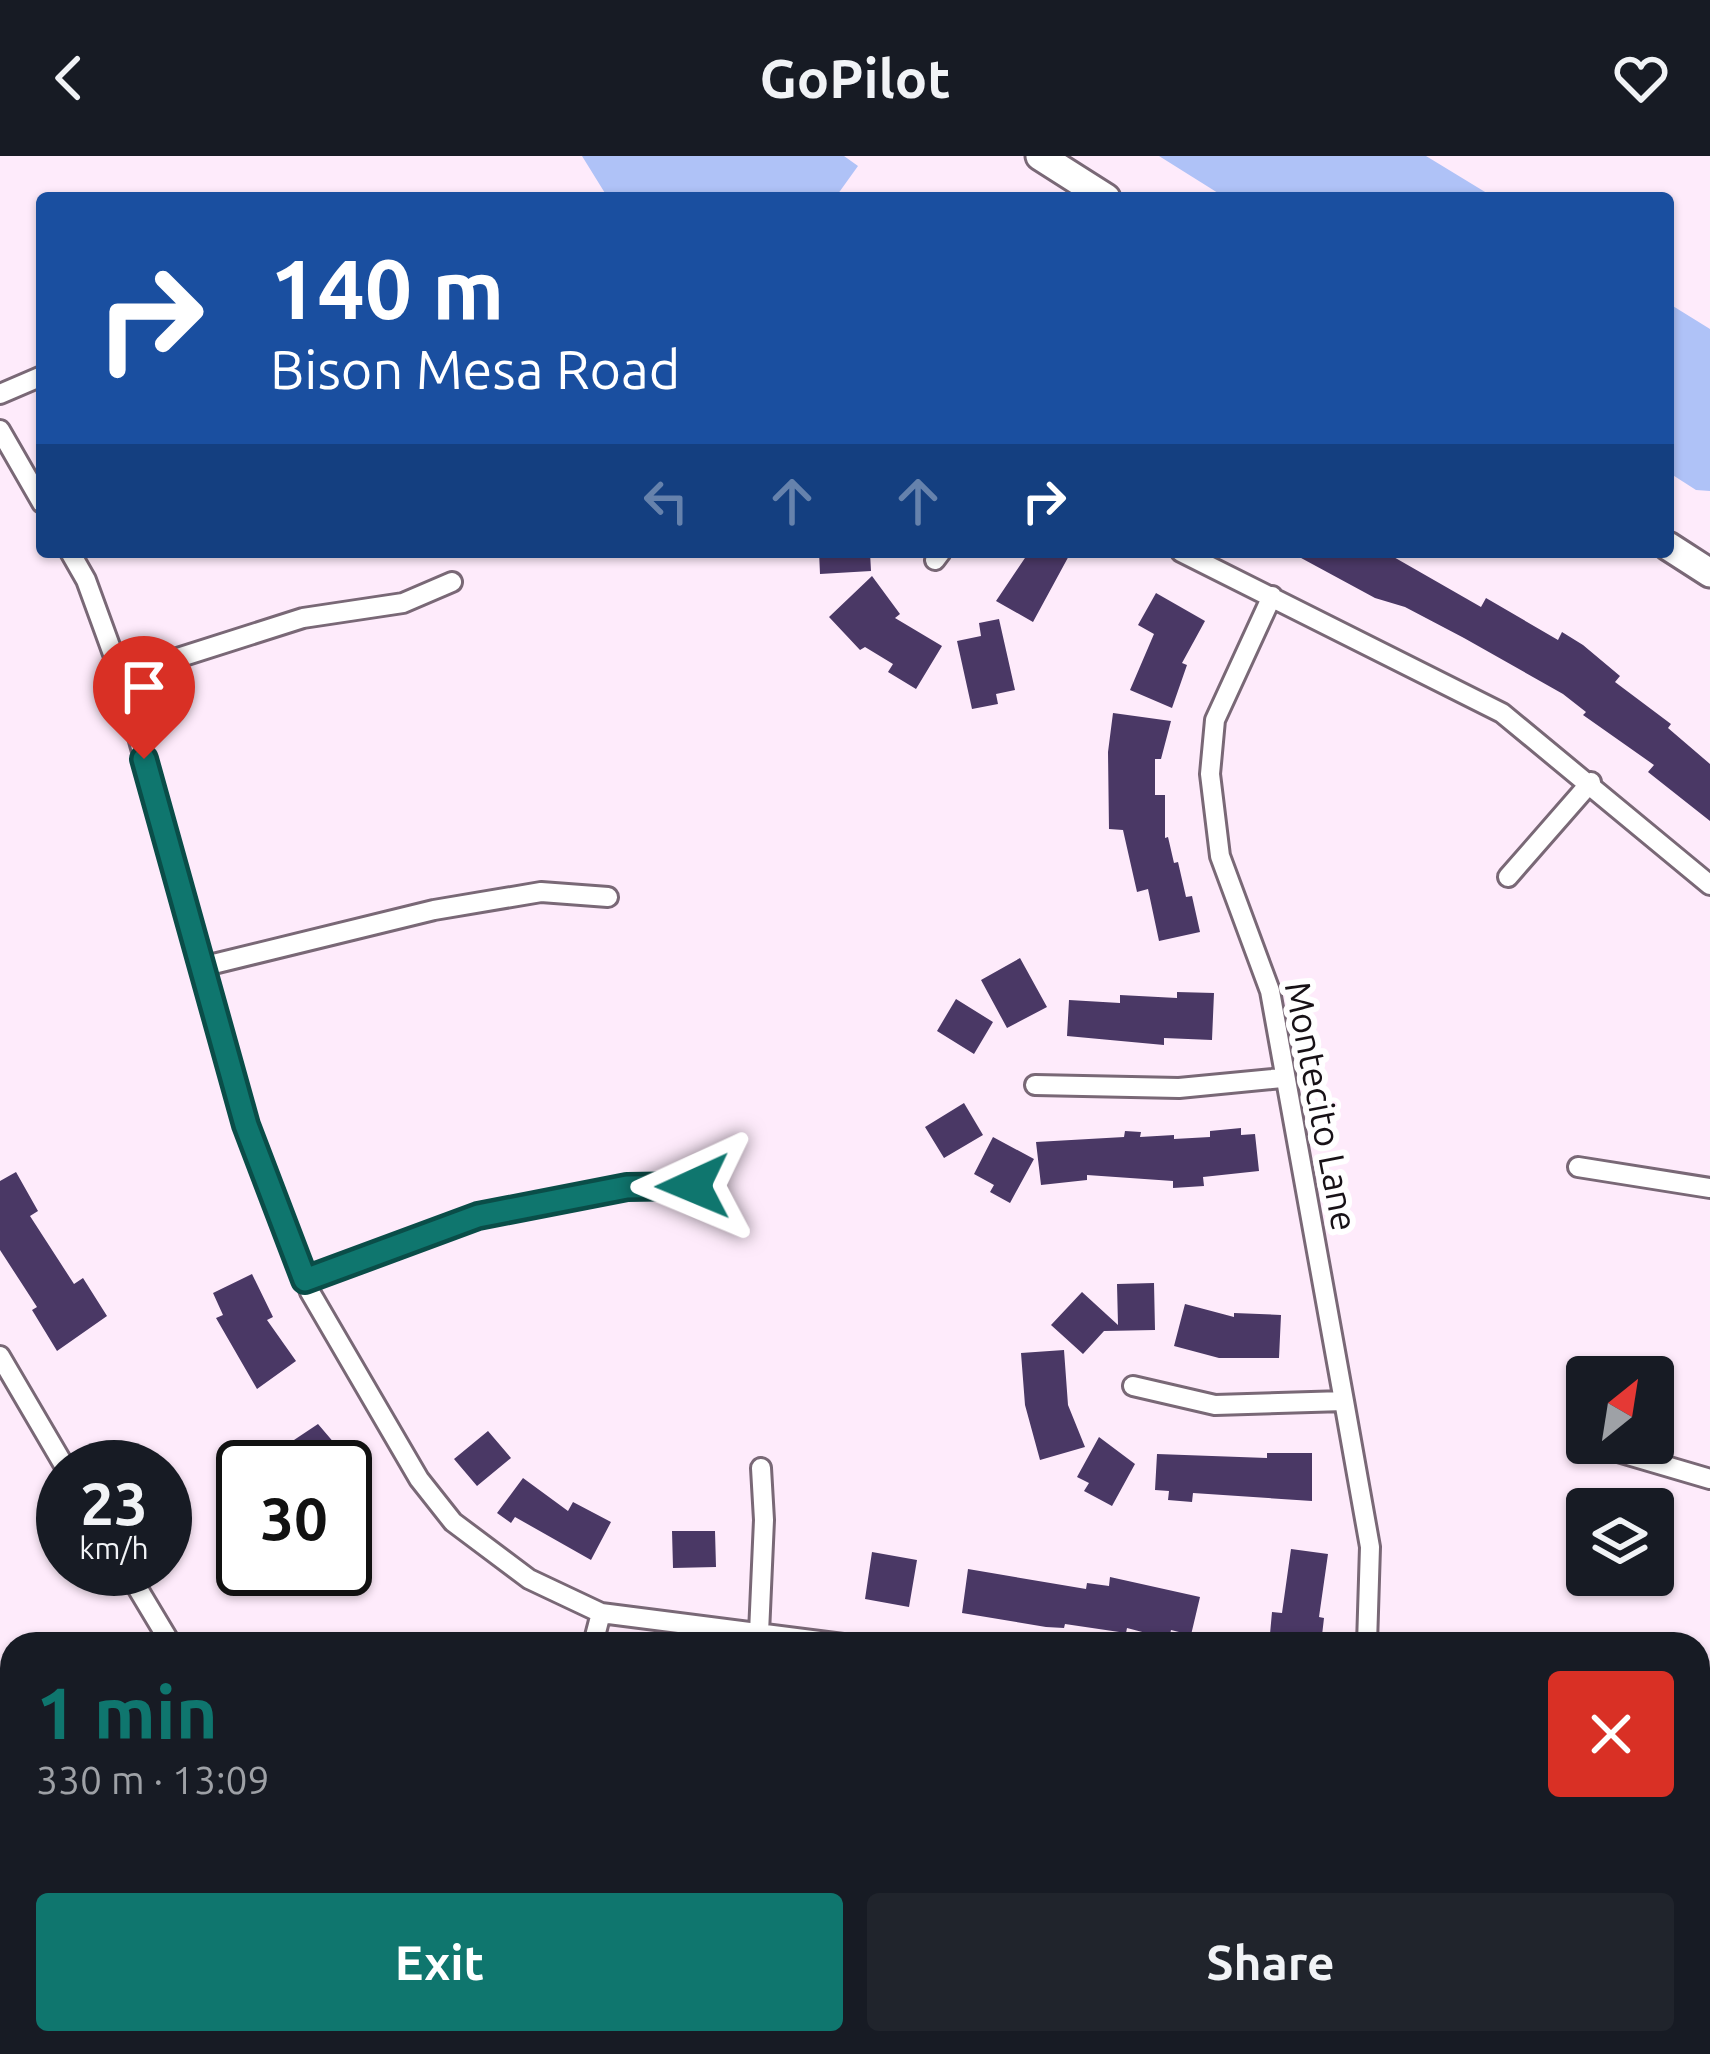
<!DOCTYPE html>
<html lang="en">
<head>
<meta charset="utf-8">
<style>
  :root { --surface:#171b24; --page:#20242c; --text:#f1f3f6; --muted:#9ea1a6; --accent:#0f766e }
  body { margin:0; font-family:Ubuntu,sans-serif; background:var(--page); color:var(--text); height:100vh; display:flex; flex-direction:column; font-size:45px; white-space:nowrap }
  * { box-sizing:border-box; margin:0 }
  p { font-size:39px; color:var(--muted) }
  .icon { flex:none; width:66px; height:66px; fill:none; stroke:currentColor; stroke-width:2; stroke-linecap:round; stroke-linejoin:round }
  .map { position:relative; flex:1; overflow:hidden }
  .sheet { position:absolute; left:0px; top:1476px; width:1710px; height:423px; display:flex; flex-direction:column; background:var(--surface); border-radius:36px 36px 0 0; box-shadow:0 3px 9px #0004 }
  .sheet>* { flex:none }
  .hud { position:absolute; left:36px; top:36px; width:1638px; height:366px; border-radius:12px; box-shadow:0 3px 9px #0004; background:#1a4fa0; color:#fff; overflow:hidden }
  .needle { width:78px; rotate:30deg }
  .tools { position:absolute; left:1566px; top:1200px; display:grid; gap:24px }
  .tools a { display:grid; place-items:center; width:108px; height:108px; border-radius:12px; background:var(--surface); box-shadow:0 3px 9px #0004; font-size:60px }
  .speed { position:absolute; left:36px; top:1284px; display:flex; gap:24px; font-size:60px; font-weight:700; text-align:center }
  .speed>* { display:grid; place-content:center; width:156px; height:156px; border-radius:50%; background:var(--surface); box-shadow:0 3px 9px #0004; line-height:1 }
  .speed small { font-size:30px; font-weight:400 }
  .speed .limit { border:6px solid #111; border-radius:18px; background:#fff; color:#111 }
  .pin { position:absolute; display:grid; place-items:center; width:102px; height:102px; color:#fff; margin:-123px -51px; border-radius:50% 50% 50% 0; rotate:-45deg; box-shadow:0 0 12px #0007 }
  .pin .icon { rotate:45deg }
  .me { position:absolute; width:132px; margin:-66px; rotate:269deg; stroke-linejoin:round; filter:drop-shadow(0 0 9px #0008) }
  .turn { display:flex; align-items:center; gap:42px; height:252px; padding:0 36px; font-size:54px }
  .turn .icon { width:156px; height:156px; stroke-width:2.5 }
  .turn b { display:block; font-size:84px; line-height:102px }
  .lanes { display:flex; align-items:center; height:114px; padding:0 36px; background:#0003; justify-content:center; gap:60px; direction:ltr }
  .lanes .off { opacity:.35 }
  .round { display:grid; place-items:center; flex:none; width:126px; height:126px; border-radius:12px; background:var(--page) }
  .headline { display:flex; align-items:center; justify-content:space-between; height:204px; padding:0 36px }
  h1 { font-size:72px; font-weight:700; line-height:90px; color:var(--accent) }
  .button { display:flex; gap:24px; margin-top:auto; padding:24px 36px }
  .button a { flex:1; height:138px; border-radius:12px; background:var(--accent); color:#fff; font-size:48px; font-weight:700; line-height:138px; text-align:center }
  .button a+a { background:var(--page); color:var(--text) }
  header { display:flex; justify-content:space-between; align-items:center; height:156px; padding:0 36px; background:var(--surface); font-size:54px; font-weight:700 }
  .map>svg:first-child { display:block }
</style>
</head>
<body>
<header><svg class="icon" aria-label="back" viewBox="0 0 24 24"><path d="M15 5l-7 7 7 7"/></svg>GoPilot<svg class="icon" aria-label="heart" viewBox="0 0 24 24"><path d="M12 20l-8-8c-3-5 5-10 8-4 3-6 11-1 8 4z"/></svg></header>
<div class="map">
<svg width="1710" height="1898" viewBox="0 0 1710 1898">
  <rect width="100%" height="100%" fill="#feebfb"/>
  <!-- water -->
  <path fill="#afc2f7" d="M582,0H844L858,10L835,42H608Z
    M1159,0H1426L1495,42H1226Z
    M1668,147L1710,173V335L1696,334L1668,316Z"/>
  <!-- building -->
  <path fill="#4a3865" d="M819,396H870L871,415L820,418Z
    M1029,396H1071L1033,466L996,445Z
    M1290,396H1385L1481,451L1486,442L1558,484L1562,476L1583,489L1620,520L1615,526L1671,568L1668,572L1710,608V665L1648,616L1654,609L1583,559L1586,556L1563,538L1464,482L1405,451L1375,442Z
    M872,420L900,458L895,462L942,490L916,533L888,516L893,508L865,491L860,494L829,461Z
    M1156,437L1205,465L1182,507L1187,509L1172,552L1130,534L1154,478L1138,469Z
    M999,463L1015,534L996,538L998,548L972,553L957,485L981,480L979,467Z
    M1113,557L1171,565L1161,603H1155V639H1165V682L1168,681L1174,707L1178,706L1186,741L1192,740L1200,776L1159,785L1148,733L1137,736L1123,674L1109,673L1108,596Z
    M1020,802L1047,851L1007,872L981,824Z
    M1177,836L1214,837L1212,884L1164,882V889L1067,880L1069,844L1120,847V839L1177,842Z
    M956,843L993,866L974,898L937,875Z
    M964,947L983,979L944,1002L925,971Z
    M1241,972V979L1255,978L1259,1015L1203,1021L1204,1030L1173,1032V1025L1087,1019V1024L1041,1029L1036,986L1124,981L1125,975L1141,976L1140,981L1174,979V983L1210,981V975Z
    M993,981L1034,1003L1010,1047L990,1036L994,1029L974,1018Z
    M16,1016L38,1055L30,1060L74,1128L83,1122L107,1160L57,1195L32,1154L37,1151L0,1094V1025Z
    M252,1118L273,1161L267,1164L296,1205L257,1233L216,1162L223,1159L213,1137Z
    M1154,1127L1155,1174L1104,1175L1083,1198L1051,1169L1082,1136L1118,1169L1117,1128Z
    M1185,1148L1234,1161V1157L1281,1159L1279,1202H1219L1174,1190Z
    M1064,1194L1068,1249L1085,1291L1040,1304L1025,1249L1021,1197Z
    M318,1268L347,1302L335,1311H304L288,1288Z
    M488,1275L511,1302L477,1330L454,1303Z
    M1099,1281L1135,1308L1112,1350L1084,1335L1089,1327L1077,1321Z
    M1267,1297H1312V1345L1193,1337L1192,1346L1168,1344L1169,1335L1155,1334L1157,1298L1267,1302Z
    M523,1322L568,1355L573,1346L611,1366L591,1404L515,1361L511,1367L497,1357Z
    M672,1375H715L716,1411L673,1412Z
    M1291,1393L1328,1398L1319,1461L1324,1462L1321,1488H1277L1278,1479L1270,1478L1272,1456L1282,1457Z
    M872,1396L917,1404L909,1451L865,1443Z
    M968,1413L1086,1433L1087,1427L1109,1430L1110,1421L1200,1441L1191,1479L1171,1474L1169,1483L1127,1472L1126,1477L1065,1468L1064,1472L1046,1471L962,1457Z"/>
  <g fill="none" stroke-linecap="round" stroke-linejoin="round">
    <!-- street casing -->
    <g stroke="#796876" stroke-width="24">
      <path id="street" d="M0,238L42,220
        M0,274L42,347
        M70,396L86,424L121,520L246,969L310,1136L419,1323L453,1366L529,1423L601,1457L843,1488
        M1181,396L1502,557L1710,729
        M935,404L941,396
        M1272,440L1215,564L1210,618L1220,700L1270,835L1344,1245L1370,1391L1367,1488
        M121,520L303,462L403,447L452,426
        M1508,721L1591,626
        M201,811L434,754L541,736L608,741
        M1035,929L1179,932L1282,922
        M1578,1011L1710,1032
        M305,1124L478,1060L627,1031L693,1030
        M0,1200L65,1311
        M1133,1230L1215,1249L1344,1245
        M1618,1296L1710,1323
        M126,1413L171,1488
        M759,1477L764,1364L761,1312
        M593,1488L601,1457
        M1698,1591L1710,1592
        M0,1765L12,1779
        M270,1887L314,1898
        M582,1898L583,1887
        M932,1898L934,1887
        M1595,1898L1599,1887"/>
    </g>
    <!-- secondary casing -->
    <g stroke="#796876" stroke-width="33">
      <path id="secondary" d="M1040,0L1106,42
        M1668,390L1710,417"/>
    </g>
    <!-- street -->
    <use href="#street" stroke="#fff" stroke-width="18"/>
    <!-- secondary -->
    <use href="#secondary" stroke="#fff" stroke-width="27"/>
  </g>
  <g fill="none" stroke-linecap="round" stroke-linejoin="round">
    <!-- route casing -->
    <g stroke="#0a4d48" stroke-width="30">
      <path id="route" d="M144,603L246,969L305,1124L478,1060L627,1031L693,1030"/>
    </g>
    <!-- route -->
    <use href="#route" stroke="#0f766e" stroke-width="21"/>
  </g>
  <g text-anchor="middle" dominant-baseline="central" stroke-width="12" stroke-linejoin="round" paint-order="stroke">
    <!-- street labels -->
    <g font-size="36" fill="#171116" stroke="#fff">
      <text transform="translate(1322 950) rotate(79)">Montecito Lane</text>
    </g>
  </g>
</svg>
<div class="tools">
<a><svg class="needle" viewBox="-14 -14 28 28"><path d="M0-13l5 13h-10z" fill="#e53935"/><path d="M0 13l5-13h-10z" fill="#9ea1a6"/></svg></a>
<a><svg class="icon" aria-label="layers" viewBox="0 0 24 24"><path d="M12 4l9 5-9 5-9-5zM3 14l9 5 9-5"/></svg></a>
</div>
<div class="speed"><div>23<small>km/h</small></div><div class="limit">30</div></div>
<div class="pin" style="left:144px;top:603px;background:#d93025"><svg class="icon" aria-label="arrive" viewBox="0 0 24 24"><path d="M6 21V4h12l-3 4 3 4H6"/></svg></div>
<svg class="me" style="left:693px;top:1030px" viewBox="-20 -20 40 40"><path d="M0-17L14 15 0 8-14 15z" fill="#0f766e" stroke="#fff" stroke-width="4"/></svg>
<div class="hud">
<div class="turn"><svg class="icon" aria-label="right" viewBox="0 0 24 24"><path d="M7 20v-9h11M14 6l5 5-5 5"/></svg><div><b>140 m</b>Bison Mesa Road</div></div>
<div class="lanes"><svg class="icon off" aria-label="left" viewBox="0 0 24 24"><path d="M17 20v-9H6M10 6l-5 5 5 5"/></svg><svg class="icon off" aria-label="ahead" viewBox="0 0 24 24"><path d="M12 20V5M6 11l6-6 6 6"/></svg><svg class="icon off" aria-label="ahead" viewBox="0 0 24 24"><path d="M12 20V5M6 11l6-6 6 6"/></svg><svg class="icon" aria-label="right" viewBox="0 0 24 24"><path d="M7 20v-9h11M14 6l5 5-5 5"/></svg></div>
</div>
<section class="sheet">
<div class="headline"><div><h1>1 min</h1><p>330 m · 13:09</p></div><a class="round" style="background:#d93025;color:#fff"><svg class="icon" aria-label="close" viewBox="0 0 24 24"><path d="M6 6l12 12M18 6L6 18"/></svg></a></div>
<div class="button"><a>Exit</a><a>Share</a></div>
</section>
</div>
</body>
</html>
